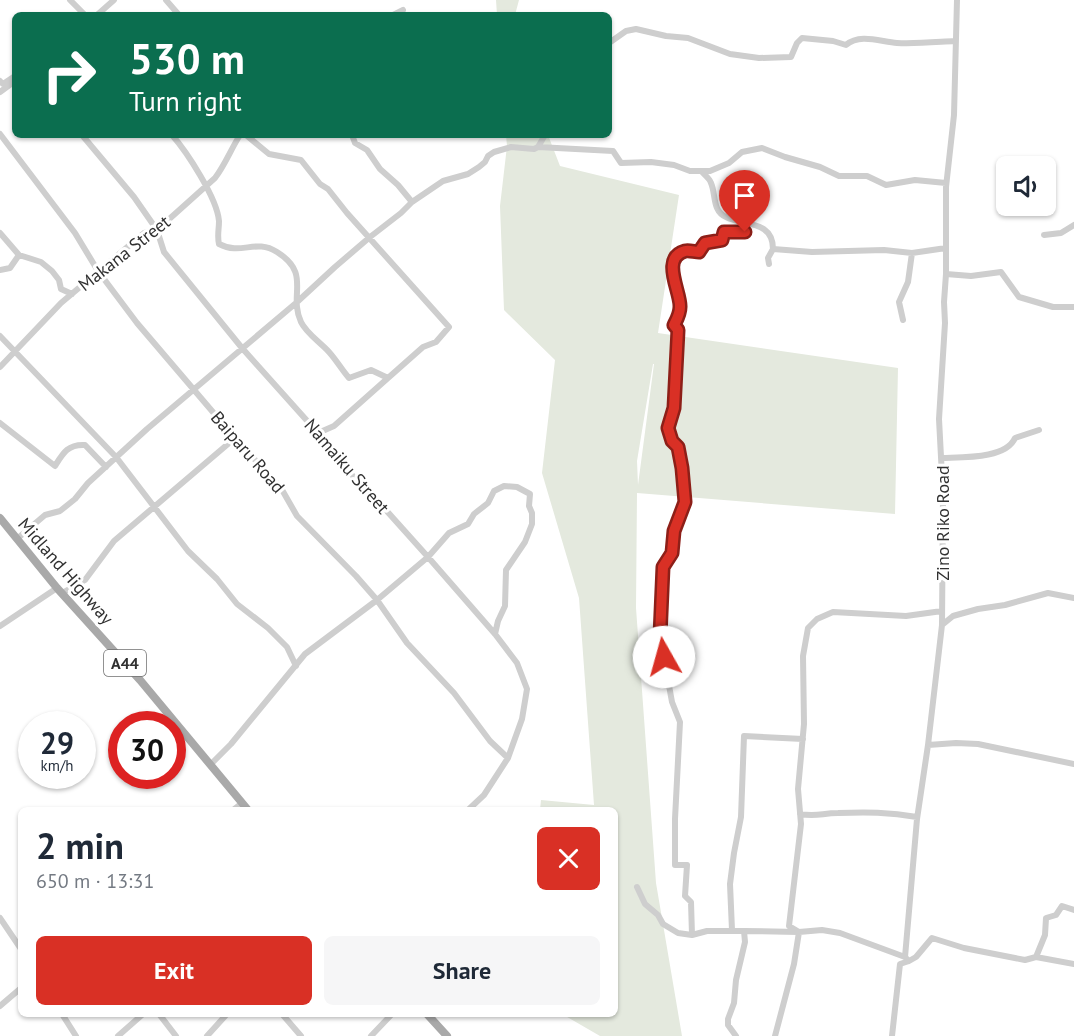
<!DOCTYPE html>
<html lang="en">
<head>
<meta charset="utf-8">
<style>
  :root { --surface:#fff; --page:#f6f6f7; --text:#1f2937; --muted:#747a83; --accent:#d93025 }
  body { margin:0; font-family:"PT Sans",sans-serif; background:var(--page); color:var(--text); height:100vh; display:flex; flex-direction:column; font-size:22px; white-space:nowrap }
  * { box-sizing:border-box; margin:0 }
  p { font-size:20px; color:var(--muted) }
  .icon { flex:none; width:33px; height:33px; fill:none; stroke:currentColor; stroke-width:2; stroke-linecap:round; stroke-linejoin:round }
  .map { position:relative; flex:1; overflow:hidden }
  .sheet { position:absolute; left:18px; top:807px; width:600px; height:210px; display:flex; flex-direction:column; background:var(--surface); border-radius:9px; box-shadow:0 2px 4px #0004 }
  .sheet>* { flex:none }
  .guide { position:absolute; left:12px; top:12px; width:600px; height:126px; border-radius:9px; box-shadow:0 2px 4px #0004; background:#0b6e4f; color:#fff; overflow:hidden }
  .tools { position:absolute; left:996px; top:156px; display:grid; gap:12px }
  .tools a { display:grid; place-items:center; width:60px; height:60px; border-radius:9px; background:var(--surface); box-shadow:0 2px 4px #0004; font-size:30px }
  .speed { position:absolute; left:18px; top:711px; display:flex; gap:12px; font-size:30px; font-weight:700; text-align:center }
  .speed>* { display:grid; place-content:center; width:78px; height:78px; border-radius:50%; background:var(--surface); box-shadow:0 2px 4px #0004; line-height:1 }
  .speed small { font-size:15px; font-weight:400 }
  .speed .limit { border:9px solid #d22; background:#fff; color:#111 }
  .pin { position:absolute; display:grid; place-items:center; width:51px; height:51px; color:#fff; margin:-62px -26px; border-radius:50% 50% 50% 0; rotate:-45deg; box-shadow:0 0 6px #0007 }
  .pin .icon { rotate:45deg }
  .me { position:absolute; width:66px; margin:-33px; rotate:353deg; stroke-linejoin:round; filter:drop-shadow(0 0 4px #0008) }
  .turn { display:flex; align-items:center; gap:21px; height:126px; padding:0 18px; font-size:27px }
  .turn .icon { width:78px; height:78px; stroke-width:2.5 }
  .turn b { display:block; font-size:42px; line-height:51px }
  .round { display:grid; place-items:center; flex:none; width:63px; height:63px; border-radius:9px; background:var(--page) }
  .headline { display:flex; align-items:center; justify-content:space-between; height:102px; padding:0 18px }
  h1 { font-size:36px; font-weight:800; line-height:45px }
  .button { display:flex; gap:12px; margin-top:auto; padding:12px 18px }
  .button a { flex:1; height:69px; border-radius:9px; background:var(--accent); color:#fff; font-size:24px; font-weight:800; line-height:69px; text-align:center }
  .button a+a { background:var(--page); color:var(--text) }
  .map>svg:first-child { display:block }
</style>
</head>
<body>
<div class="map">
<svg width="1074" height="1036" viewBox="0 0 1074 1036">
  <rect width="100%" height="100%" fill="#fff"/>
  <!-- green -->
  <path fill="#e4e9de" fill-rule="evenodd" d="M496,0H519L515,15H497Z
    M506,135H548L560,166L679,195L658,333L898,368L895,514L637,493L636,608L656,883L682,1036H600L562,1014H615V810H540L541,800L594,805L579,598L542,473L555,360L504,310L500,206L507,146ZM653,364H654L638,485L637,461Z"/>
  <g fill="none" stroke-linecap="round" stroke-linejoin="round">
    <!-- minor -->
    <path stroke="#cecece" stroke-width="6" d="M70,0L85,15
      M166,0L179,15
      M97,15L114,0
      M393,15L403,10
      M609,43L626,31L636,29L666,36L688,38L730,54L759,58L791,57L797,43L802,38L833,41L846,45C860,33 881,42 897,43C916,44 936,42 955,41
      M0,81L3,84L15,76
      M0,92L15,81
      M0,134L75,233L98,271L137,323L235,438L281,488L297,516L356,576L377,600L407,643L454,693L490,741L508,758
      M82,135L134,197L157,230L164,252L242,348L318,433L339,462L376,499L428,557L495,634L517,663L527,689L522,719L508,758L484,795L468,810
      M172,135C187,152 217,198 219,221C219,230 217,235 219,244C242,256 255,238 277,252C312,274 288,294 301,322C306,333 321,343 329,352C337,361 342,370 349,378L371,370L388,378L423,347L436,342L449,327L347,213L328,189L320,184L301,160L269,154L246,135
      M352,135L355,143L367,150L380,169L398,185L412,202
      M538,147L545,135
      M702,172C705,175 710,179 711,183C716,194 712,211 726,217C744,226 773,220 773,249
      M0,233L19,255L41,262L52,271L59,280L61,289L72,294
      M1044,235L1061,233L1074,225
      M769,264L768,258L773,249L812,252L884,250L912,253L946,248
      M0,270L10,268L19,255
      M946,274L971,276L1001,272L1019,297L1053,307H1074
      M903,320L899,302L908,282L912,253
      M0,336L116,457L188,551L217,579L237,604L268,628L287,647L296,666
      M0,367L61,303L144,233L157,230L215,178C225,165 231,149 240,135
      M0,423L55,466C63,453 68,444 85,445L106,467
      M318,433L334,426L388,378
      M942,458C962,457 1006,459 1015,438L1039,430
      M18,538L45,515L60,511L75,499L88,483L147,429L296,303L335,267L370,237L401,213L412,202L443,181L468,174L479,167L485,162L488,156L494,152L511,147L534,149L538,147L613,151L621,163L651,162L674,165L690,171H710L729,163L742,152L762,148L785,157L820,167L839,176H867L886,185L915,180L946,183
      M64,592L85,580L114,541L235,438
      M942,625L953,616L978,609L1005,605L1048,593L1074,598
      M0,626L57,588
      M928,745L956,743L978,744L1074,764
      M211,764L231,744L305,654L377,600L428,557L449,533L468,524L474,514L488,503L494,491L504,486L517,487L530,494L529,506L532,513V524L525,542L506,570L505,606L498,621L495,634
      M233,810L242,803
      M800,814C817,817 822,813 838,813C866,812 889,812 917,817
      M637,887L645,904L658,915L663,924L678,933L692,935L707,931H744L745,942L736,980L734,1003L728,1019V1025L736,1036
      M0,918L21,949
      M732,930L730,884L734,853L741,817L744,736L803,739
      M744,931L798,932
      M799,932L789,926L801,824L798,789L804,724L803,656L808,628L817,619L833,612L906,616L942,611
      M692,935L691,902L685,896L687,865H675V819L680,722L672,702L660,636L663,567L672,553L674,531L685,502L682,468L678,447L672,441L668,428L674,408L677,373V330L674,325C677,319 680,314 680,307C681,292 660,258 685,251C689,250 695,252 699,252L704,243L721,240L724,232H745L747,222
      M1036,957L1045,935L1046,918L1056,915L1062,906L1074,910
      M909,961L916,957L932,938L964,948L1025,960L1036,957L1074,964
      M0,1006L21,988
      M62,1014L76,1036
      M159,1014L176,1036
      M282,1014L301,1036
      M118,1036L143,1014
      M207,1036L227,1014
      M371,1036L392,1014
      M775,1036L794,964L799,932L822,930L840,933L905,957
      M892,1036L900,964L909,961L905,957L917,819L928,745L942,625L943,495L939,419L945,323L944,302L946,274V187L954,115L957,0"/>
    <!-- major -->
    <path stroke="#a9a9a9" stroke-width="8" d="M0,518L57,588L140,680L248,810
      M427,1014L447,1036"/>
  </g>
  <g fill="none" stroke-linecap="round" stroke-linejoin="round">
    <!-- route casing -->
    <g stroke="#8d1f18" stroke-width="15">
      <path id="route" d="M664,657L660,636L663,567L672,553L674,531L685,502L682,468L678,447L672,441L668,428L674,408L678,330L674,325C677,319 680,314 680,307C681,292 660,258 685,251C689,250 695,252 699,252L705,243L722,240L724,232H745"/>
    </g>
    <!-- route -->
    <use href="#route" stroke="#d93025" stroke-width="10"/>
  </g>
  <g text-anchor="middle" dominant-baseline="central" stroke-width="6" stroke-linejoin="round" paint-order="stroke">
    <!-- shield labels -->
    <rect fill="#fff" stroke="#6f6f6f" stroke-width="1.5" x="104" y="650" width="42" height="26" rx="4.5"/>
    <g font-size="16" font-weight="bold" fill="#313131">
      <text x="125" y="663">A44</text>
    </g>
    <!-- street labels -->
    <g font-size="18" fill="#313131" stroke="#fff">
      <text transform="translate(124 253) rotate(-38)">Makana Street</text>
      <text transform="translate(248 452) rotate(49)">Baiparu Road</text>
      <text transform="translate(347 466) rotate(49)">Namaiku Street</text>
      <text transform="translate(942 523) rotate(-90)">Zino Riko Road</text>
      <text transform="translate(66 571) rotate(49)">Midland Highway</text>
    </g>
  </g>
</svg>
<div class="tools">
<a><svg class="icon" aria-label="sound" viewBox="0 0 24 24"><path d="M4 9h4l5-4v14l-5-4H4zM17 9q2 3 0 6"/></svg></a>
</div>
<div class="speed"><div>29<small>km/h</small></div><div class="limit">30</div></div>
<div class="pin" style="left:745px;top:232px;background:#d93025"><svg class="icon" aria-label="arrive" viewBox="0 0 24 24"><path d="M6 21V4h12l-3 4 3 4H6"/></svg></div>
<svg class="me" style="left:664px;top:657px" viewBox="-20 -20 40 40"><circle r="19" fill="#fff"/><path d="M0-13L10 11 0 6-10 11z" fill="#d93025"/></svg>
<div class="guide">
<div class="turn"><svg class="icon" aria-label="right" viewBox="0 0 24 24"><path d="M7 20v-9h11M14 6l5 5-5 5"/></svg><div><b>530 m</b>Turn right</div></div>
</div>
<section class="sheet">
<div class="headline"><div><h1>2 min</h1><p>650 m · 13:31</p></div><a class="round" style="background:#d93025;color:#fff"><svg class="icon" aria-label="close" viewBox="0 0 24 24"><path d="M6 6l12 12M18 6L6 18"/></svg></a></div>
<div class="button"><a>Exit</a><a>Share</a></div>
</section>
</div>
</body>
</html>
